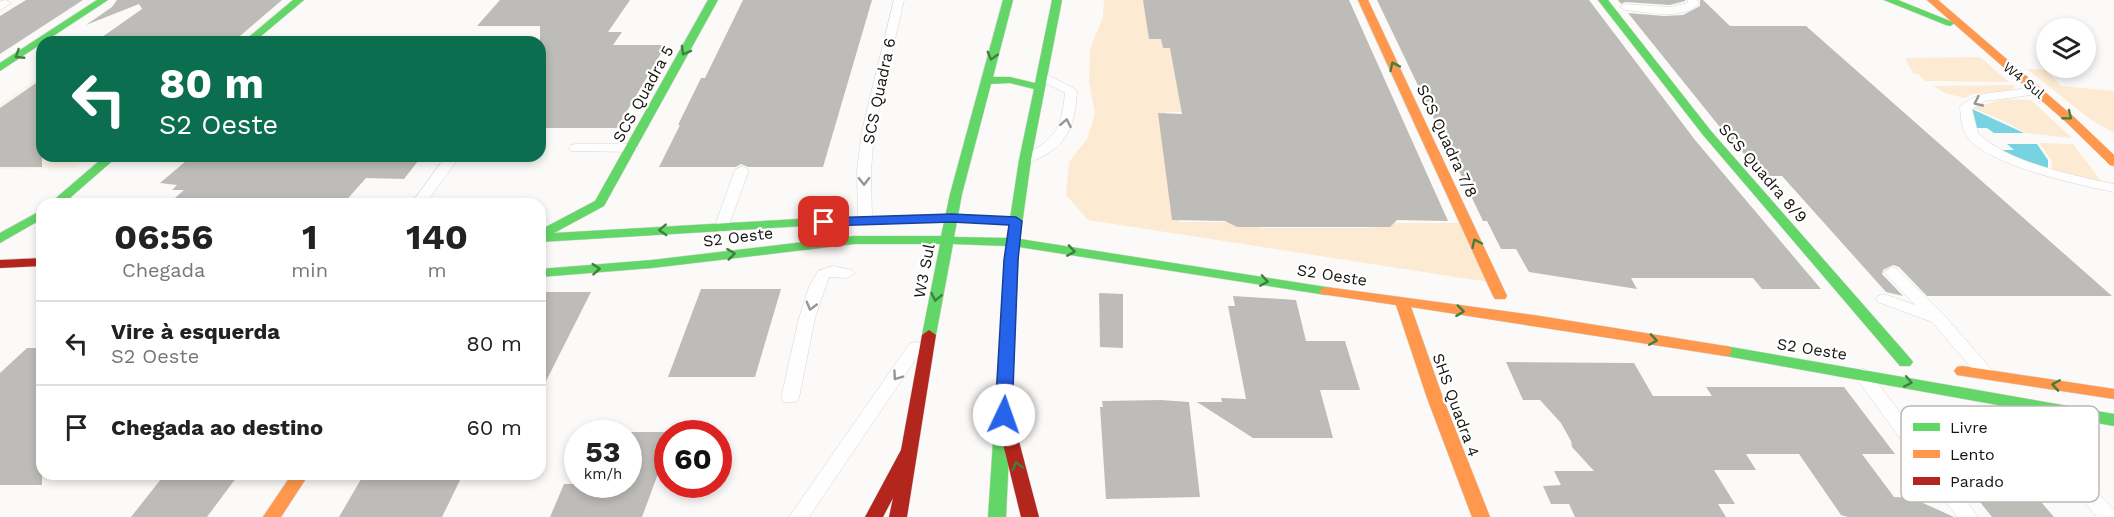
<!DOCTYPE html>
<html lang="pt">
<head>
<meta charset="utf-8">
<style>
  :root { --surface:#fff; --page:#f2f2f2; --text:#222; --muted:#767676; --line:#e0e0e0 }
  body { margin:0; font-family:"Work Sans",sans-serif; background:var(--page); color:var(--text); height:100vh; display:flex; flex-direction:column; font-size:22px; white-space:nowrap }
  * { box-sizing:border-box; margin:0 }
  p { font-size:20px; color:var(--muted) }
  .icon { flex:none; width:33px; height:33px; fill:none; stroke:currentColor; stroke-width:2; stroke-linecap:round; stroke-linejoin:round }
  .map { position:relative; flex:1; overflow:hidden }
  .drawer { position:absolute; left:36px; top:198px; width:510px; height:282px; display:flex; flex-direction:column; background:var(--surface); border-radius:18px; box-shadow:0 3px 9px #0003 }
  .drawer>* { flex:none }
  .banner { position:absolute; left:36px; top:36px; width:510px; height:126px; border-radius:18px; box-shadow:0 3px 9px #0003; background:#0b6e4f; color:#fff; overflow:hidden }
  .controls { position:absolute; left:2036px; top:18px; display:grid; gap:12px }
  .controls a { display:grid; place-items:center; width:60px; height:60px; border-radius:50%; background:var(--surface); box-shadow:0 3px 9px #0003; font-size:30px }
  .speed { position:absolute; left:564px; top:420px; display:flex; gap:12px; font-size:30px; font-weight:700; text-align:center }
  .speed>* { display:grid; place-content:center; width:78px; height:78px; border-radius:50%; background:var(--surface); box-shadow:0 3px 9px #0003; line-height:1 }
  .speed small { font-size:15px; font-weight:400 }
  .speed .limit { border:9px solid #d22; background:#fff; color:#111 }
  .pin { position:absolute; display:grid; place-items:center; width:51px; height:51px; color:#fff; margin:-26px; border-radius:12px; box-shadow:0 3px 9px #0006 }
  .me { position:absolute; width:66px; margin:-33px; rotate:3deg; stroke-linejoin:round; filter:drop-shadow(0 0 4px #0008) }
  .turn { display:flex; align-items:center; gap:21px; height:126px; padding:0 24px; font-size:27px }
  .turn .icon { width:78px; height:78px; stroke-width:2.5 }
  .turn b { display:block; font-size:42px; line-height:51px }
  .eta { display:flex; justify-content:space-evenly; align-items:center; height:102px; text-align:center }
  .eta b { font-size:36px; font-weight:700; line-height:42px }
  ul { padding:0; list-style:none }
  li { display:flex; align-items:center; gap:18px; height:84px; padding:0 24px; border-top:2px solid var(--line) }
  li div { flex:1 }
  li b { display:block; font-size:22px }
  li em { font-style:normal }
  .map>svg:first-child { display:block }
</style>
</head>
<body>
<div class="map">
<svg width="2114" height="517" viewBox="0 0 2114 517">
  <rect width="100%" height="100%" fill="#fcfaf8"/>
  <!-- built -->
  <path fill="#fcf3e8" d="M42,75V156H90L75,168L0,169V104Z"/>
  <!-- green -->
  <path fill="#fcead2" d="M1104,0H1153L1175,13L1188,106L1180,112H1166L1179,222H1250L1262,228H1369L1377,223H1460L1488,282L1088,220L1066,195L1069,162L1087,139L1095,114L1089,81L1090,49L1103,17Z
    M1980,57L2009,82L1925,81L1918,74L1913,73L1905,58Z
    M2027,69L2046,70L2061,86L2114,91V133L2090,119Z
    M2013,85L2015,87L2012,89L2014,91L1973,94L1964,98L1945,93L1933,86Z
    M2004,99L2031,100L2072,138L2026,133L2008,123L1973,108Z
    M2039,143L2073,144L2101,181L2051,171L2052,161Z"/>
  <!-- water -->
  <path fill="#77d3e1" d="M1972,109L2024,133H1994L1987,128H1972Z
    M2007,144H2037L2048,160V171L1999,150H2014Z"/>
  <!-- building -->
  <path fill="#bebcb9" d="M26,0H83L0,54V16Z
    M117,0H282L233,42H95L142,9L139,4L86,25L112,7Z
    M500,0H630L608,32H622L613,45H666L617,128H540V26H477Z
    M743,0H872L823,167H748L741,164L736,167H659L680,125H678L701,78H705Z
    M1143,0H1349L1448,221L1397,220L1390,227H1237L1225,221L1172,220L1158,113L1182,114L1170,48H1163L1161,39H1149Z
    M1377,0H1589L1695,140L1821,289H1762L1753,278H1631L1637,289L1529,272L1516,249H1501L1487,221H1483Z
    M1618,0H1685V1L1670,5L1625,2L1621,4Z
    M1700,0H1703L1730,26H1806L2112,296H1927L1899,267L1893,265L1883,270L1882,274L1903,296L1886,292L1782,176H1764L1719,126L1628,13L1664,16L1683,15L1700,6Z
    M42,79V167H0V108Z
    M192,156H422L404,179L366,178L343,204H168L184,190H172L177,185L160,183Z
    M701,289H781L755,377H668Z
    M540,292H591L540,393Z
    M1099,293L1123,294V348L1100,347Z
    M1233,296L1296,300L1306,341H1345L1360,390H1320L1333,438H1253L1197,402H1222L1221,398L1246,399L1228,306H1235Z
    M27,348H42V485H0V373Z
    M1506,362L1634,363L1653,396H1712L1706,387H1844L1895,454H1862L1894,497L1912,498L1954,517H1848L1841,515L1799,454H1746L1756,470H1714L1735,504H1718L1726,517H1575L1569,504H1551L1543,486L1561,485L1554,471H1594L1572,447L1571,441L1561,423L1540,400H1523Z
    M1161,400L1189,402L1200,497L1106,499L1100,407H1103L1102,401Z
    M628,432H673L668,434V447L642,517H550L564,484H628Z
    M1946,460H2005L2054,517H1992Z
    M165,474H239L207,517H131Z
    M364,474H463L442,517H339Z"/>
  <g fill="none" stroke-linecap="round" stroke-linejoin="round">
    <!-- lane casing -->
    <g stroke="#d8d5d3" stroke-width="1">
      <path id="lane" d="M5,0L11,3L0,10V2Z
        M894,0H904L874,131L871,171L872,219L865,223L858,219L857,171L862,131Z
        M1687,0H1697L1699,4C1681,21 1647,12 1625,10L1620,7L1625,4L1670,7L1688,3Z
        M1042,72L1075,89L1077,92C1075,121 1070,142 1043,156C1035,160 1029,165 1020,163L1018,160L1020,157C1055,140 1061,131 1065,93L1038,79V73Z
        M2034,84L2040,88L2031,95L1985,101L1972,109L1978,133C2006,162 2075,176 2114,184V192C2079,185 1990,166 1968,138C1961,129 1961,118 1960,107C1975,91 1999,93 2020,89C2025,88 2029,86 2034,84Z
        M576,144H632L639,148L632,152L571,151L569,148L571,145Z
        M446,156H460L425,204H411Z
        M742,166L749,170L728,228L721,232L716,231L714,228L735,170Z
        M833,266L852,270L855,273L847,278L829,277L815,318L799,398L796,402H784L781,398L799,318L809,287L818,271Z
        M1892,267L1897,269L1944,315L1992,370L1994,374L1992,378H1980L1932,322L1878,302L1876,299L1878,296L1884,294L1915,305L1884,272Z
        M916,342L922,343L924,347L809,517H789L910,343Z
        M1863,369L1869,371L1978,517H1957L1857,379L1855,375L1857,371Z
        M2083,483L2090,485L2114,510V517H2097L2074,490L2076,485Z"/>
    </g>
    <!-- fast casing -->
    <g stroke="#d8d5d3" stroke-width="1">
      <path id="fast" d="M97,0H108L0,71V63Z
        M293,0H304L254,42H243Z
        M708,0H718L604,206L554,233L833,217L838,218L839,221L838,224L540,242V230L595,201Z
        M1003,0H1013L993,77H1010L1035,83L1052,0H1062L1031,160L1020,239L1326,287L1333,291L1326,295L1019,247L1006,517H988L1006,246L953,244L936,335L929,340L922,335L940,244H854L652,268L540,277V269L652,260L854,236H941L950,194ZM1010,83L1034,89L1019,160L1007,238L954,237L962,194L991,84Z
        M1598,0H1608L1711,131L1910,358L1913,362L1910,366H1900L1703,135Z
        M1884,0H1898L1955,23L1950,26L1946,25Z
        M105,156H118L63,204H49Z
        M42,210V219L0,243V233Z
        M1725,346L2114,414V426L1720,355L1718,351L1720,347Z"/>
    </g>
    <!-- slow casing -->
    <g stroke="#d8d5d3" stroke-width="1">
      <path id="slow" d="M1358,0H1368L1507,296L1505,299H1495L1493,296Z
        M1927,0H1938L2074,117L2114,155V166L2110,165L2066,122Z
        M1326,287L1540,316L1725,346L1730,347L1732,351L1730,355L1725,356L1411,307L1443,398L1490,517H1472L1427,398L1396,305L1321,294L1319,291Z
        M1962,366L2114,389V399L1957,375L1954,371L1957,367Z
        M292,474H309L281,517H263Z"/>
    </g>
    <!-- jam casing -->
    <g stroke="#d8d5d3" stroke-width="1">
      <path id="jam" d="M42,258V266L0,268V260Z
        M929,330L936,335L907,517H889L893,498L883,517H865L901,450L922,335Z
        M1004,409L1010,411L1012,415L1039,517H1021L996,415L998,411Z"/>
    </g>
    <!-- lane -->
    <use href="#lane" fill="#fffefe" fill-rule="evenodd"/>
    <!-- fast -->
    <use href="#fast" fill="#63d668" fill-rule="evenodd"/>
    <!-- slow -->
    <use href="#slow" fill="#ff974d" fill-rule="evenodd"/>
    <!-- jam -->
    <use href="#jam" fill="#b3261e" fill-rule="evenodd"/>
  </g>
  <!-- one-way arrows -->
  <defs><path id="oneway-chevron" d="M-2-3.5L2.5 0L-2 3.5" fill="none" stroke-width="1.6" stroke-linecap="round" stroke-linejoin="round" transform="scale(1.5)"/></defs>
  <g stroke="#417f40">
    <use href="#oneway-chevron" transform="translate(685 51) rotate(119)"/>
    <use href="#oneway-chevron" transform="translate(19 55) rotate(147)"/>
    <use href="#oneway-chevron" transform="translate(992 56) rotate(105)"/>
    <use href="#oneway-chevron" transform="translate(1394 66) rotate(-115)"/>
    <use href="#oneway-chevron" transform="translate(2068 116) rotate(39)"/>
    <use href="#oneway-chevron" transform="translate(663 230) rotate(177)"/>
    <use href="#oneway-chevron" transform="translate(1476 243) rotate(-115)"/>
    <use href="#oneway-chevron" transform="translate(1071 251) rotate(9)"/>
    <use href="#oneway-chevron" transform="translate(731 254) rotate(-7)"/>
    <use href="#oneway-chevron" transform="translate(596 269) rotate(-4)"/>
    <use href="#oneway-chevron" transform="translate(1264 281) rotate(9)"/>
    <use href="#oneway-chevron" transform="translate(936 297) rotate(101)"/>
    <use href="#oneway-chevron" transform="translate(1460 311) rotate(7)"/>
    <use href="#oneway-chevron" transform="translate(1653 340) rotate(9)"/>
    <use href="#oneway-chevron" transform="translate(1908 382) rotate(11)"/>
    <use href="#oneway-chevron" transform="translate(2056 385) rotate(-171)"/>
    <use href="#oneway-chevron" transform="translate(1017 466) rotate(-104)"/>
  </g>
  <g stroke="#979593">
    <use href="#oneway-chevron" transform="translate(1978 102) rotate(155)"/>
    <use href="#oneway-chevron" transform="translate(1066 123) rotate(-79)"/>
    <use href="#oneway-chevron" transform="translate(864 181) rotate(89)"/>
    <use href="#oneway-chevron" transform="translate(811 306) rotate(105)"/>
    <use href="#oneway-chevron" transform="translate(897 376) rotate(125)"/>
  </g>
  <!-- route -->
  <path fill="#2563eb" stroke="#184099" stroke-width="1.5" d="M952,214L1016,217L1022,221L1018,260L1012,415L1009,419H998L995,415L1004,260L1009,225L952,222L824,226L817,222L824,218Z"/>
  <g text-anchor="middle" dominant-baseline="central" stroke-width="4.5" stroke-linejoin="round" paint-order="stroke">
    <!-- far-street labels -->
    <g font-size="14" fill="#171410" stroke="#fff">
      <text transform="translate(2024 80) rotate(39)">W4 Sul</text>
    </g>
    <!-- street labels -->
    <g font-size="16" fill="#171410" stroke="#fff">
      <text transform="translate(879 91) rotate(-78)">SCS Quadra 6</text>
      <text transform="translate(643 94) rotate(-61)">SCS Quadra 5</text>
      <text transform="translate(1447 141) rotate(65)">SCS Quadra 7/8</text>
      <text transform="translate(1763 173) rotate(49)">SCS Quadra 8/9</text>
      <text transform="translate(738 237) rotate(-7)">S2 Oeste</text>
      <text transform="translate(924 271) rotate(-79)">W3 Sul</text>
      <text transform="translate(1332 275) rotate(9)">S2 Oeste</text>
      <text transform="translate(1812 349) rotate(9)">S2 Oeste</text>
      <text transform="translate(1456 405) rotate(70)">SHS Quadra 4</text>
    </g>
  </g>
  <!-- legend -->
  <rect x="1901" y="406" width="198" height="96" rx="9" fill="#fff" stroke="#b9b8b7" stroke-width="1.5"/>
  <rect x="1913" y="423" width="27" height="8" fill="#63d668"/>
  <rect x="1913" y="450" width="27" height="8" fill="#ff974d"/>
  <rect x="1913" y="477" width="27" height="8" fill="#b3261e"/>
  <g font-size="16" fill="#171410">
    <text x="1950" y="433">Livre</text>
    <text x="1950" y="460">Lento</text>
    <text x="1950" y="487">Parado</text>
  </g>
</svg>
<div class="controls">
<a><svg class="icon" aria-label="layers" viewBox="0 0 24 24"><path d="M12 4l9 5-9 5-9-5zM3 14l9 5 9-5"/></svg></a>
</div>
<div class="speed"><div>53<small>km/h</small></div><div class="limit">60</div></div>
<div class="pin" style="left:824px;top:222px;background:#d93025"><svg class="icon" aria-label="arrive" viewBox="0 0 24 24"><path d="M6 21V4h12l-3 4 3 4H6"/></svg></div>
<svg class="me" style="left:1004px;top:415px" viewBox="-20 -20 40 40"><circle r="19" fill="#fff"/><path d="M0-13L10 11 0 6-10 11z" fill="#2563eb"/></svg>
<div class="banner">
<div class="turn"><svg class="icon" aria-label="left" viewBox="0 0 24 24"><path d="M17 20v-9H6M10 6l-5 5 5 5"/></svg><div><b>80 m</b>S2 Oeste</div></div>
</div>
<section class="drawer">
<div class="eta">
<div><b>06:56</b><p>Chegada</p></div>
<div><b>1</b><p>min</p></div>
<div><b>140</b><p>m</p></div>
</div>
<ul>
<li><svg class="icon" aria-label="left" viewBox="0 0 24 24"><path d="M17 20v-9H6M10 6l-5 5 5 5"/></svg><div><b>Vire à esquerda</b><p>S2 Oeste</p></div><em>80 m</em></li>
<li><svg class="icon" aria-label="arrive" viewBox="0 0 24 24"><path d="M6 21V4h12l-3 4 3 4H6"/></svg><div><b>Chegada ao destino</b></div><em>60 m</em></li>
</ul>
</section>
</div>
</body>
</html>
